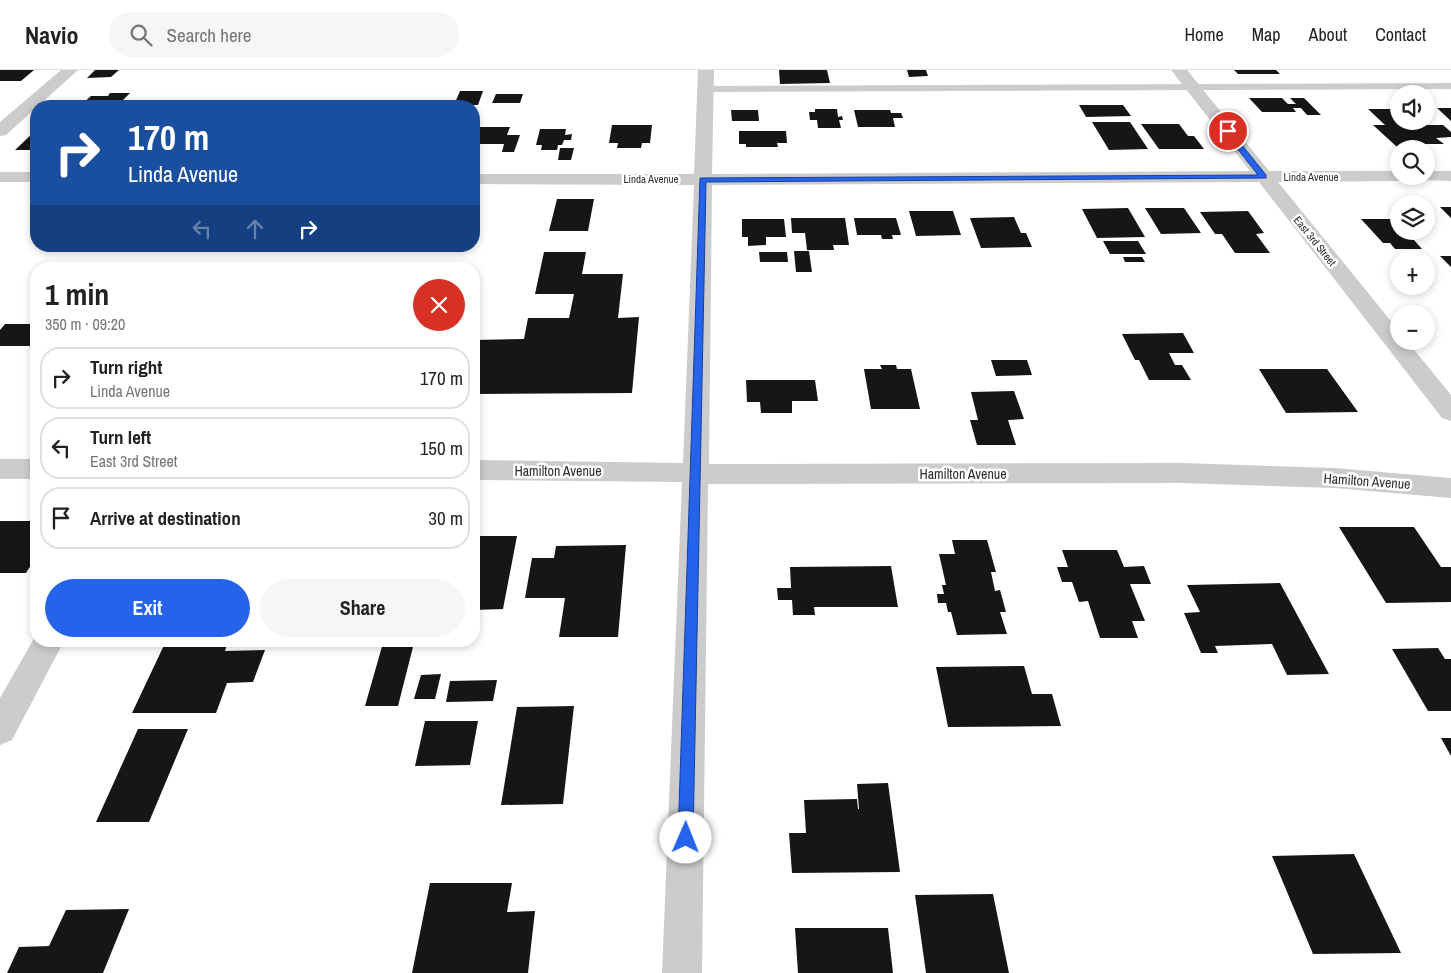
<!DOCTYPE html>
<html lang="en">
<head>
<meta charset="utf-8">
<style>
  :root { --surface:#fff; --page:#f6f6f6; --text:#222; --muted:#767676; --line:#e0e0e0; --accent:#2563eb }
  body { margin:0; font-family:"Archivo Narrow",sans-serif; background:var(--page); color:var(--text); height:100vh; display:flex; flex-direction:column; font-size:19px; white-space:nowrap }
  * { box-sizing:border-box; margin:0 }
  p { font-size:16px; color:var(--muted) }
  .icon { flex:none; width:28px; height:28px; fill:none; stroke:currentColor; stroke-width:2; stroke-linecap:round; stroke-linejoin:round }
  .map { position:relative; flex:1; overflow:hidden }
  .side { position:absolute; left:30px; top:192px; width:450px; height:385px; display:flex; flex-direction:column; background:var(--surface); border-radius:20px; box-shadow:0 2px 8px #0003 }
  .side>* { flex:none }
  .hud { position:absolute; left:30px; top:30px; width:450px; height:152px; border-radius:20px; box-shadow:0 2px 8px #0003; background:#1a4fa0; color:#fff; overflow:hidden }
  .buttons { position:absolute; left:1390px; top:15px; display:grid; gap:10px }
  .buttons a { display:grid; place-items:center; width:45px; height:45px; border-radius:50%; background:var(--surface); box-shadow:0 2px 8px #0003; font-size:25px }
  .pin { position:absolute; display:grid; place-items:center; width:42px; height:42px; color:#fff; margin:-21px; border:2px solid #fff; border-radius:50%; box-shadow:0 1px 5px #0007 }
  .me { position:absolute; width:55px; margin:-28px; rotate:1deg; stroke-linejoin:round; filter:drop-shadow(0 0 4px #0008) }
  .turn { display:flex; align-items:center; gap:18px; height:105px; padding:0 15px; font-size:22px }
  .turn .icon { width:65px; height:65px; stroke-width:2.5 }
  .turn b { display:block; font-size:35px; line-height:42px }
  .lanes { display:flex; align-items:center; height:48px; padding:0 15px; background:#0003; justify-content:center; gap:25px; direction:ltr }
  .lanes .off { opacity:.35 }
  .round { display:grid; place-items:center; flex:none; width:52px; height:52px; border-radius:26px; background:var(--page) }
  .head { display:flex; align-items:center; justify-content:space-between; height:85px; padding:0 15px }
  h1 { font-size:30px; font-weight:800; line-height:38px }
  .cta { display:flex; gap:10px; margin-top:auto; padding:10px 15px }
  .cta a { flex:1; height:58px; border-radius:30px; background:var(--accent); color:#fff; font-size:20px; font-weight:800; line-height:58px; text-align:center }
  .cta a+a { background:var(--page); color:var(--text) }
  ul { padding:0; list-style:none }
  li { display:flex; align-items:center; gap:15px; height:62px; margin:0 10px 8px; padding:0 5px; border:2px solid var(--line); border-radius:20px }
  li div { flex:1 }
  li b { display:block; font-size:19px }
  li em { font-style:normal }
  header { display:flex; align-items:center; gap:30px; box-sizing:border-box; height:70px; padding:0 25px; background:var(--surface); border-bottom:1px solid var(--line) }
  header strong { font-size:24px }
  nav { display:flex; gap:28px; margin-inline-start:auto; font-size:18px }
  .search { width:350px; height:45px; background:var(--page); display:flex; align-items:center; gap:12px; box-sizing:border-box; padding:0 18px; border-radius:28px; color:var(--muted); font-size:19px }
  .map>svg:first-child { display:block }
</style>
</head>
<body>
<header>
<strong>Navio</strong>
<div class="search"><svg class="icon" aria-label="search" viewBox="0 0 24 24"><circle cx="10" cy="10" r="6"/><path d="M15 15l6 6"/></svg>Search here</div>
<nav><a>Home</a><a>Map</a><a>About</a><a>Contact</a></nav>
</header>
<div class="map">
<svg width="1451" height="903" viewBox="0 0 1451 903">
  <rect width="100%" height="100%" fill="#fff"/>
  <!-- building -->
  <path fill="#161616" d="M0,0H34L21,11H0Z
    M95,0H119L111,7L87,8Z
    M779,0H827L830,13L780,14Z
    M907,0H926L928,6L909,7Z
    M1234,0H1276L1280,4H1238Z
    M460,21H483L478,35H454Z
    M110,23H130L117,36H80L91,26H108Z
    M496,24H523L520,33H492Z
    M1249,28H1282L1288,34H1296L1290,28H1304L1321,45H1307L1301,38H1293L1296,42H1262Z
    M1079,35H1123L1131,46L1086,47Z
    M1437,38H1451V51Z
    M815,39H837L838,47L842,46L843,50H839L841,58H818L817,50H810L809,42H815Z
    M1368,39H1392L1399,45V51H1416L1420,55H1443L1451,62V67L1436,68L1444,74H1422L1425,77H1397L1373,55H1385Z
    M731,40H758L759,51H732Z
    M854,40H890L891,43H901L903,48H893L895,57H858Z
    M1092,52H1130L1148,79L1109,80Z
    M1141,54H1179L1188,66H1194L1204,79H1159Z
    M612,55H652L650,73H642L641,78H617L618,73H609Z
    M476,57H510L507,65H520L514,82H502L504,74H474Z
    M540,59H566L565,65L572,64L571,70H564L562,75H558L557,80H541L542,75H536Z
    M739,61H786L787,73H777L778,77H746V74H739Z
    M34,62H36V80H15Z
    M560,78H574L571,90H558Z
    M557,129H594L588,161H549Z
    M1440,137H1451V148Z
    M1128,138L1145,167L1097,168L1082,139Z
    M1145,138H1184L1201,163L1161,164Z
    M909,141H953L961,165L916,166Z
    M1248,141L1264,163L1256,164L1270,183H1235L1222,164H1215L1200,142Z
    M1014,147L1021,163H1026L1032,177L981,178L970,148Z
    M791,148H845L849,175H833L834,180H807L805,163H792Z
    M854,148H896L901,165H892L893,169H882L881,165H857Z
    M742,149H784L786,167H766V175L748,176V167H742Z
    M1361,149H1394L1399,154V161H1406L1422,179H1395L1390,173H1383Z
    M1103,171H1138L1146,184H1110Z
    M794,181H809L812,202H796Z
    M544,182H586L582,204H623L618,248L639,247L632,323L474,324V270L524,269L528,248H569L574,224H535Z
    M759,182H787L788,192H760Z
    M1440,186H1451V197Z
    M1123,187H1142L1145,192H1125Z
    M5,254H36V276H0V260Z
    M1183,263L1194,283H1169L1175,295H1182L1191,310H1149L1139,290H1135L1122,264Z
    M991,290H1027L1032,305L996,306Z
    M880,295H896L897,299H911L920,339H871L864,299H882Z
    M1259,299H1327L1358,342L1286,343Z
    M746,310H815L818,331H792V343H761L760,332H747Z
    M1014,321L1024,349L1008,350L1016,375H977L970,350H978L971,322Z
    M0,451H36V487L26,503H0Z
    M1339,457H1414L1441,497H1451V532L1386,533Z
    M474,466H517L503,539L474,540Z
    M952,470H987L996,502H991L995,521L1000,520L1006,542H1000L1007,564L957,565L951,542H948L946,533H938L937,524H944L942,515H946L939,484H955Z
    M626,475L618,567H559L565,528H525L532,488H554L556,476Z
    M1062,480H1117L1124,497L1144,496L1151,514H1130L1145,551H1132L1138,568H1100L1088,531L1079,532L1072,512H1062L1057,497H1068Z
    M891,496L898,537H814L815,545H793L792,530H778L777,518H791L790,497Z
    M1280,513L1329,604L1287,605L1272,574L1215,576L1218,583H1201L1184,543L1200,542L1187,515Z
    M166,571H228L225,581L265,580L253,612L227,613L216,643H132Z
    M383,573H414L398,636H365Z
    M1438,578L1445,589H1451V641H1428L1392,579Z
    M1024,596L1032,624H1052L1061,656L948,657L936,597Z
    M441,604L435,629H414L421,605Z
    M497,610L493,631L446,632L450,611Z
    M574,636L563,734L501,735L517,637Z
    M425,651H478L470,695L415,696Z
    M138,659H188L149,752H96Z
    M1441,668H1451V686Z
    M888,713L900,802L792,803L789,763H806L804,730L857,729L858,739H859L857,714Z
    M1354,784L1401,883L1313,884L1272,786Z
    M430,813H512L507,842L535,841L528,903H412Z
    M993,824L1009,903H926L915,825Z
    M129,839L103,903H7L19,877L49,876L66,840Z
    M795,858H888L893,903H798Z"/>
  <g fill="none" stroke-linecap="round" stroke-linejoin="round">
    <!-- service -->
    <path fill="#ccc" fill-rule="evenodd" d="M1451,13V19L705,22L700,19L705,16Z"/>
    <!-- minor -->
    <path fill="#ccc" fill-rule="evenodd" d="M61,0H78L6,65L0,66V52Z
      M698,0H714L712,104L1250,101L1171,0H1187L1269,101H1399V106H1408L1405,110L1399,111L1278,112L1399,261V271H1407L1451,325V351L1442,348L1259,112L712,115L709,394L1182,393L1335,398L1451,408V428L1335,418L1182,413L708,414L702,903H662L682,412L474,410V390L683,393L694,115L474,114V104H694Z
      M1426,101H1451V111L1420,110L1417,106H1426Z
      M0,102H36V112H0Z
      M0,389H36V409H0Z
      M36,565V571H64L12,670L0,675V628Z"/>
  </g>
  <!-- route -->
  <path fill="#2563eb" stroke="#184099" d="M1225,60H1230L1266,105V108L706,112L693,768L691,774L686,776L680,774L678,768L700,108L1258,105L1225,63Z"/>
  <g text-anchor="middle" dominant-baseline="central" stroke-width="5" stroke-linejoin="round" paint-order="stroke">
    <!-- far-street labels -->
    <g font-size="11" fill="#2f2f2f" stroke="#fff">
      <text x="1311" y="107">Linda Avenue</text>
      <text x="651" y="109">Linda Avenue</text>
      <text transform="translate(1315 171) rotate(51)">East 3rd Street</text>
    </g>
    <!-- street labels -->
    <g font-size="14" fill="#2f2f2f" stroke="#fff">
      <text x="558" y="401">Hamilton Avenue</text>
      <text x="963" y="404">Hamilton Avenue</text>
      <text transform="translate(1367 411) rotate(4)">Hamilton Avenue</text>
    </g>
  </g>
</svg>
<div class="buttons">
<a><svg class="icon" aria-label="sound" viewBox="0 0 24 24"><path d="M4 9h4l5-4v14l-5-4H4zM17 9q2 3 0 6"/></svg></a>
<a><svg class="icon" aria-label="search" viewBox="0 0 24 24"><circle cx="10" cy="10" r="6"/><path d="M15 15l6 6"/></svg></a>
<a><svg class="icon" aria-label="layers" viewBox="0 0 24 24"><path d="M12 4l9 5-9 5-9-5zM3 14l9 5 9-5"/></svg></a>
<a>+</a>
<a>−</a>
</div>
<div class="pin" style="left:1228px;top:61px;background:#d93025"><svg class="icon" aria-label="arrive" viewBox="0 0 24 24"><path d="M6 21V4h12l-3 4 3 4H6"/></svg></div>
<svg class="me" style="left:686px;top:768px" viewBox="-20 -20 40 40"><circle r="19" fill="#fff"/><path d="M0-13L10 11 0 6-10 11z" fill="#2563eb"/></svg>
<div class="hud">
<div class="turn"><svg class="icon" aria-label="right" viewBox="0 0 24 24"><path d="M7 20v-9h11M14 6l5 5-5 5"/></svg><div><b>170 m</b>Linda Avenue</div></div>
<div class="lanes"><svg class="icon off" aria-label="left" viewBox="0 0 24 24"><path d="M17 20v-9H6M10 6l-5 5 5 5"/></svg><svg class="icon off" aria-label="ahead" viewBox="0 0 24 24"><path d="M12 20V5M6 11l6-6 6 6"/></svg><svg class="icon" aria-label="right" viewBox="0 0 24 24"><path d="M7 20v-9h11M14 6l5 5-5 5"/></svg></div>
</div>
<section class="side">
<div class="head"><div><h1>1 min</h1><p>350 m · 09:20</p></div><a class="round" style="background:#d93025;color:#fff"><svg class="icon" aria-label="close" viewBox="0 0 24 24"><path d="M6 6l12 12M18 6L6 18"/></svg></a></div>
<ul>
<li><svg class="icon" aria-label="right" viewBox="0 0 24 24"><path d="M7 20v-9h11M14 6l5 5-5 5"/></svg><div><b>Turn right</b><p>Linda Avenue</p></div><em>170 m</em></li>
<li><svg class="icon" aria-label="left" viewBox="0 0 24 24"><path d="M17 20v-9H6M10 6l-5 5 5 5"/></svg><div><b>Turn left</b><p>East 3rd Street</p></div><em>150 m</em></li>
<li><svg class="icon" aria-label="arrive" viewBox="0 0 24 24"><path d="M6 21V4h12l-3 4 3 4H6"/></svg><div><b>Arrive at destination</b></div><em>30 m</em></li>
</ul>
<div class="cta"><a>Exit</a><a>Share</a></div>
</section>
</div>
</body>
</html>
